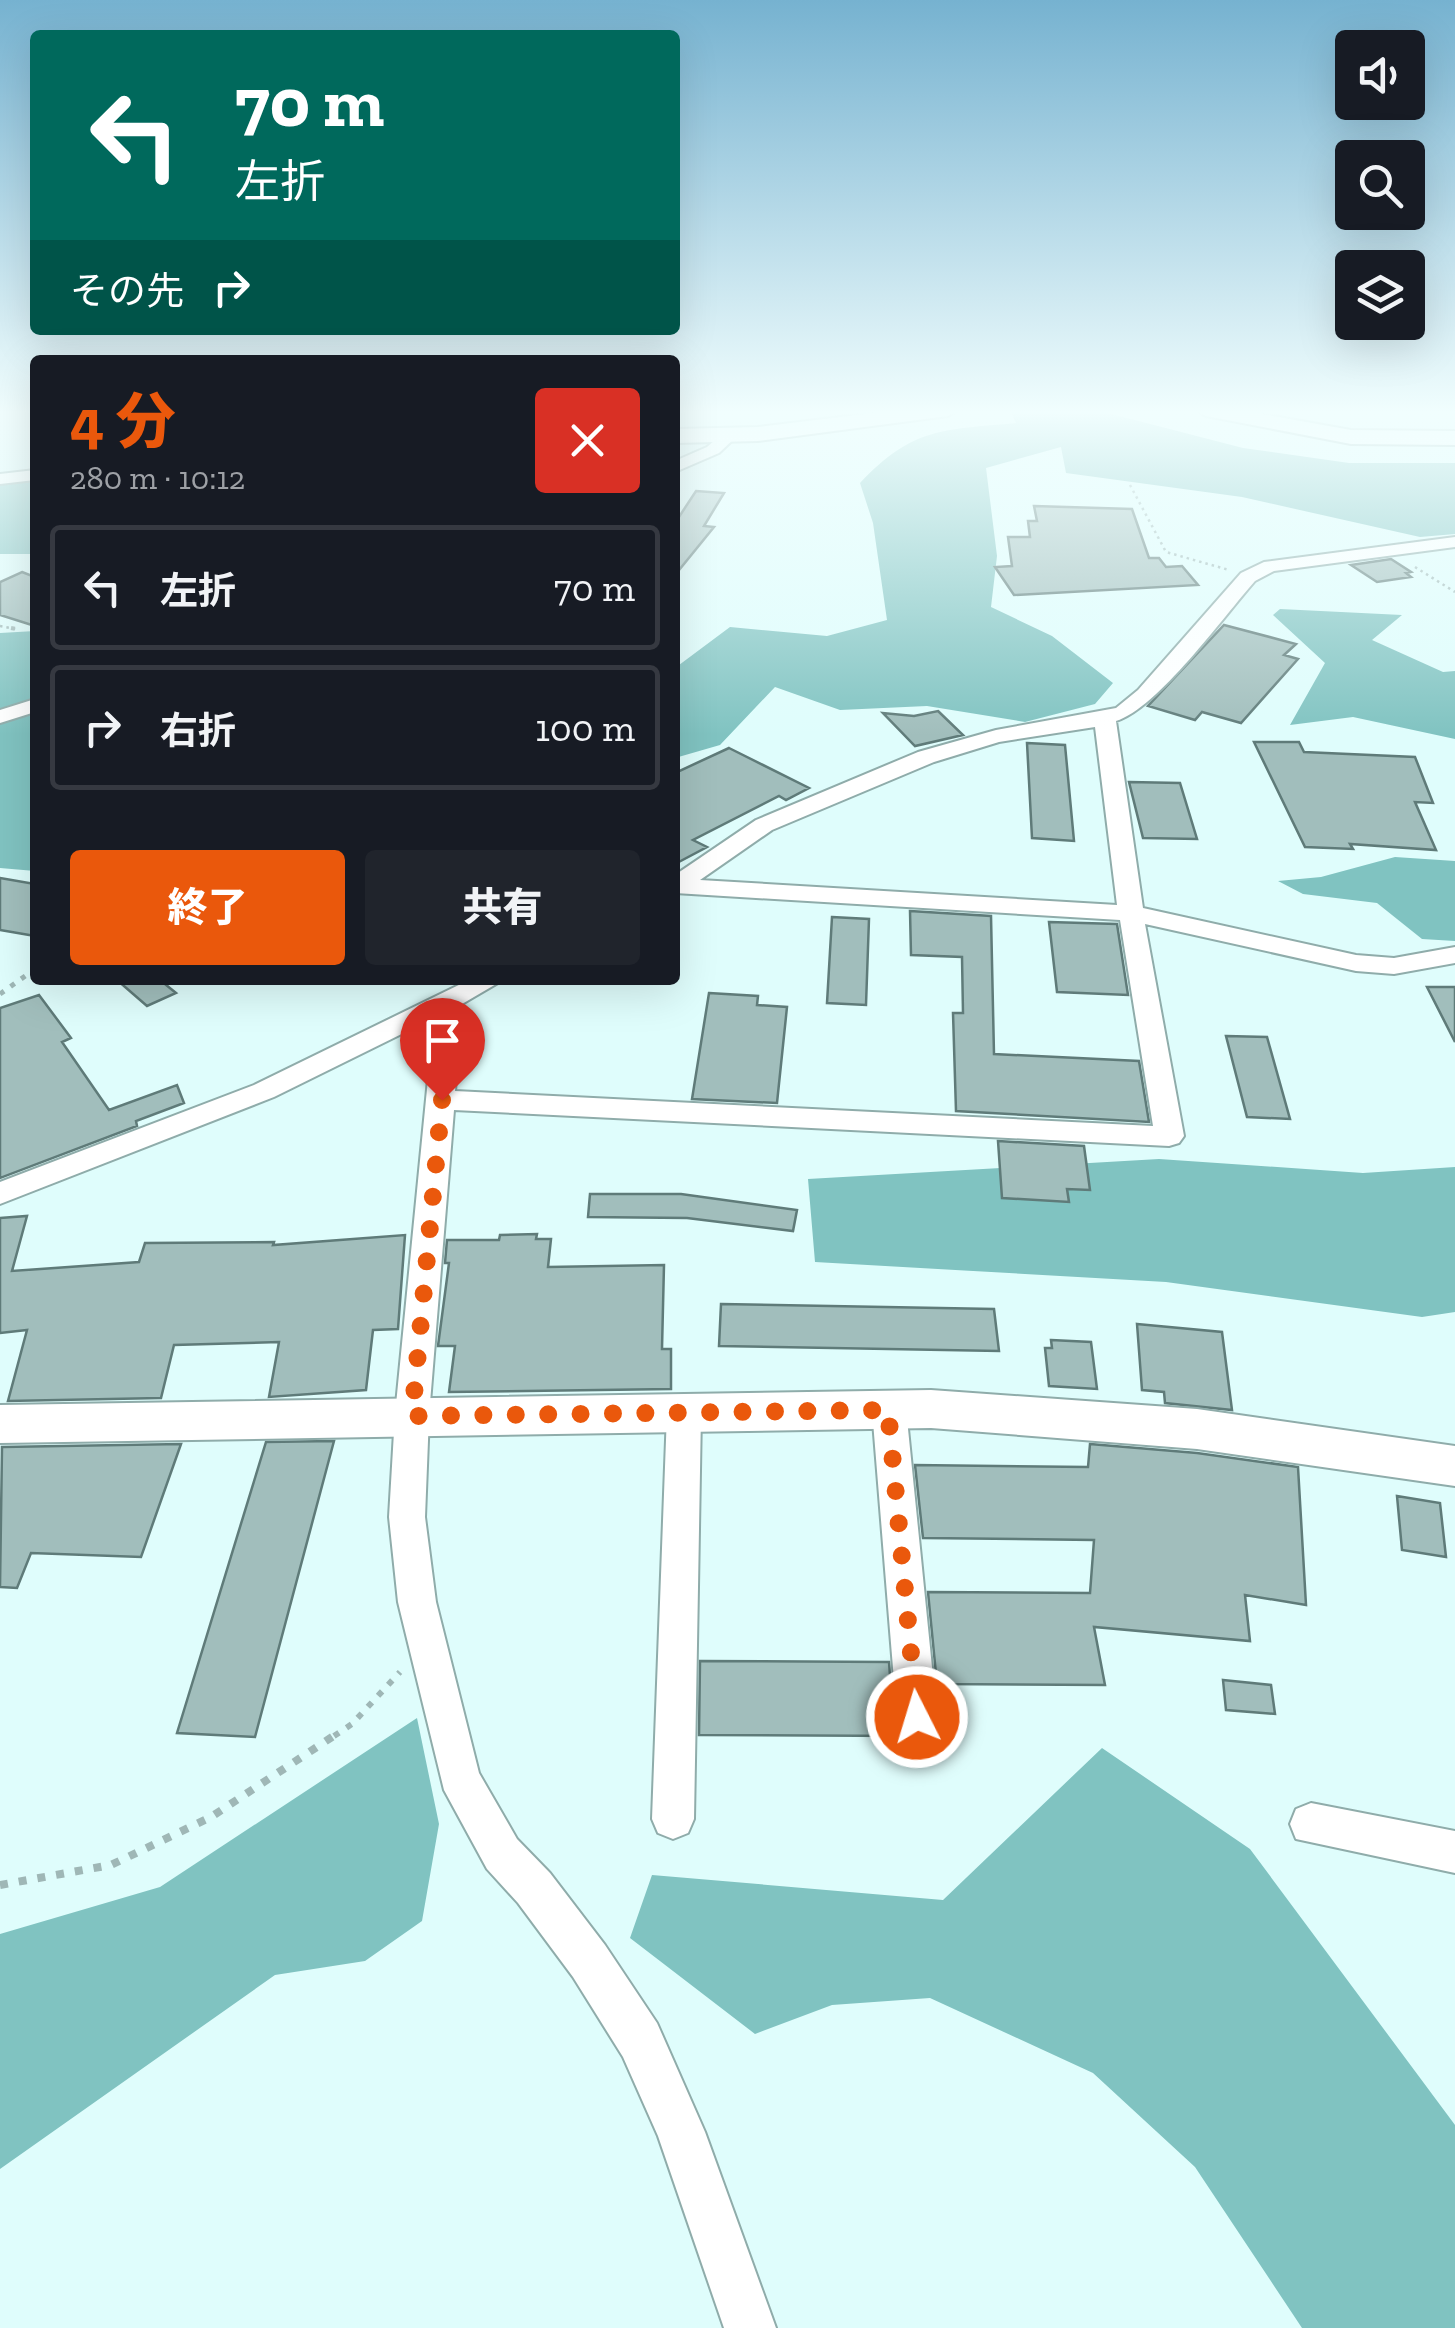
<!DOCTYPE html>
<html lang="ja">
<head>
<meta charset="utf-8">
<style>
  :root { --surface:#171b24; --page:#20242c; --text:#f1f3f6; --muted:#9ea1a6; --line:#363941; --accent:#ea580c }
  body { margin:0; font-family:"Zilla Slab","Noto Sans JP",serif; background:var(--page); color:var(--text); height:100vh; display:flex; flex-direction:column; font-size:38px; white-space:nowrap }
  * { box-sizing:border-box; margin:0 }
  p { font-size:32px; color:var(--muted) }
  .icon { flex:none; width:55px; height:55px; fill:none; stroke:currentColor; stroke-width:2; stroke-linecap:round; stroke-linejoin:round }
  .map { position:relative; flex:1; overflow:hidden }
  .side { position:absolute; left:30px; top:355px; width:650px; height:630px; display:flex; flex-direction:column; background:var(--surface); border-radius:10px; box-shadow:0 10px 40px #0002 }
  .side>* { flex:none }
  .hud { position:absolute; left:30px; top:30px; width:650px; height:305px; border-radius:10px; box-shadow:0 10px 40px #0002; background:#00695c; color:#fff; overflow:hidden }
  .buttons { position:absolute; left:1335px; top:30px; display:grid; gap:20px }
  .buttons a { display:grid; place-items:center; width:90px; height:90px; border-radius:10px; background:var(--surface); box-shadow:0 10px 40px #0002; font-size:50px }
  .pin { position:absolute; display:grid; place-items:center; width:85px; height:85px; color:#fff; margin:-102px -42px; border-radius:50% 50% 50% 0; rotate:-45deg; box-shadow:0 0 10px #0007 }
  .pin .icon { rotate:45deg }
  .me { position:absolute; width:110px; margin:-55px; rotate:355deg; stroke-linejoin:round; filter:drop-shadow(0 0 8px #0008) }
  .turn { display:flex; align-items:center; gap:35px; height:210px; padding:0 40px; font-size:45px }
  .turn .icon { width:130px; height:130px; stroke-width:2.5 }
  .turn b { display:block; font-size:70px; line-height:85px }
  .then { display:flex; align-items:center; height:95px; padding:0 40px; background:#0003; gap:20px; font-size:38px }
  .round { display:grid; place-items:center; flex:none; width:105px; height:105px; border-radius:10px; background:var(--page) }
  .head { display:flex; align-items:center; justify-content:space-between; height:170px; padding:0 40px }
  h1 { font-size:60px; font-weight:800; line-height:75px; color:var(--accent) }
  .action { display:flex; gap:20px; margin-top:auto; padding:20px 40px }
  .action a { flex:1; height:115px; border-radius:10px; background:var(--accent); color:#fff; font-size:40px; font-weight:800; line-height:115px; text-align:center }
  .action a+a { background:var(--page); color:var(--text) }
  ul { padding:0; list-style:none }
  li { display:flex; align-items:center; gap:30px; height:125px; margin:0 20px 15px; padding:0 20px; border:5px solid var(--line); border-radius:10px }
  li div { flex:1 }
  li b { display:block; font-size:38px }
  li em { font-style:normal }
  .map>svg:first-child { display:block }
</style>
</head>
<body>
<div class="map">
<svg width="1455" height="2328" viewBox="0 0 1455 2328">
  <rect width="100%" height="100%" fill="#dffdfc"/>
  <!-- forest -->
  <path fill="#80c3c1" d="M1010,410H1096L1243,448L1349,463H1455V534L1420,537L1242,497L1066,473L1061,447L986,468L997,556L991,607L1052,636L1113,683L1095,704L1025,722L927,706L840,710L775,687L720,745L675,758V668L730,627L827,636L887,620L873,523L860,483C913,427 943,430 1016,423Z
    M35,477V574L34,554H0V481Z
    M1280,609L1402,615L1372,640L1443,672L1455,671V739L1353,717L1290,725L1325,663L1273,615Z
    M35,631V871L0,868V633Z
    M1395,857L1455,861V941L1422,939L1377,903L1303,894L1278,881L1321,877Z
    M1159,1159L1363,1173L1455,1167V1312L1422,1317L1166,1282L815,1262L808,1179Z
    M417,1718L439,1824L422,1921L365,1961L275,1975L0,2169V1934L160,1887Z
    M1102,1748L1250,1849L1455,2125V2328H1302L1195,2167L1093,2073L930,1998L832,2005L755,2034L630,1938L652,1875L943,1900Z"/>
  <!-- building -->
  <path fill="#a1bebc" stroke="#5f7b79" stroke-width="2.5" d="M696,491L724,493L704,526L714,527L675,575V523Z
    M1034,506L1132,509L1149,558H1159L1166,567L1182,566L1198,585L1014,595L995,567L1012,566L1008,537H1030L1028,521H1037Z
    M1391,559L1411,572L1406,573L1411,577L1377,582L1351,565Z
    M22,572L35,577V626L0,615V582Z
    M1224,625L1296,644L1284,655L1298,659L1241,723L1202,712L1195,720L1148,706Z
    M938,711L963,735L915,746L883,713L914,716Z
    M1254,742H1299L1304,752L1415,757L1433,803L1415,802L1436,850L1350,844L1353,849L1305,847Z
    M1027,743L1065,745L1074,841L1032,838Z
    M729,748L809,788L786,800L779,796L693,840L707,847L675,864V773Z
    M1129,782L1180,783L1197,839L1143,838Z
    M0,878L35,884V936L0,930Z
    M910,911L991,916L994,1054L1139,1061L1149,1122L956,1111L953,1013H963L962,957L911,955Z
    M832,917L869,919L866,1005L827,1003Z
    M1049,922L1117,924L1128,995L1057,992Z
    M117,980H160L176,993L147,1006Z
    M1427,987H1455V1042Z
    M709,993L758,996L757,1005L787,1007L777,1103L692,1099Z
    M39,995L71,1038L62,1042L109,1110L177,1085L184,1103L136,1121L137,1126L0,1178V1008Z
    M1226,1036L1267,1037L1290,1119L1247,1117Z
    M998,1141L1084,1146L1090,1190L1067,1189L1069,1202L1002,1198Z
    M590,1194H681L797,1210L793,1231L687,1218L588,1217Z
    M27,1216L12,1271L139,1262L145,1243L274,1242L273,1245L405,1235L398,1329L373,1330L366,1390L269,1397L279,1342L174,1345L161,1398L8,1401L27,1330L0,1333V1218Z
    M537,1234L536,1239H551L548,1267L664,1265L662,1349H671V1389L449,1392L455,1346H438L449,1263H445L447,1240H499L500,1235Z
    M721,1304L994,1309L999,1351L719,1346Z
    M1137,1324L1222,1332L1232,1410L1165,1403L1164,1392L1142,1390Z
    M1051,1340L1091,1342L1097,1389L1049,1386L1045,1348H1052Z
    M334,1441L255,1737L177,1733L266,1442Z
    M181,1444L141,1557L31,1553L17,1588L0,1587L2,1447Z
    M1090,1444L1197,1453L1298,1467L1306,1605L1245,1595L1250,1641L1094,1627L1105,1685L937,1684L928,1592L1090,1593L1094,1540L923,1538L915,1465L1088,1467Z
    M1397,1496L1440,1503L1446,1557L1402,1550Z
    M700,1661L889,1662L893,1717L905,1736L699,1735Z
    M1223,1680L1271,1685L1275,1714L1226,1710Z"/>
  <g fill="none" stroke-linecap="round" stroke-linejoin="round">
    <!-- street casing -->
    <g stroke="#8facaa" stroke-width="4">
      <path id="street" d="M722,434L736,437L719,453L675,472V461L707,447Z
        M35,470V480L0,484V474Z
        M1455,537V547L1274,571L1255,581C1224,616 1157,709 1116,721L1143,908L1356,955L1394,958L1455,947V963L1394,974L1356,971L1145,924L1184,1136L1179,1143L1169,1146L454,1110L429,1415L425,1517L436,1602L479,1773L517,1839L550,1873L605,1945L657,2023L705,2132L776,2328H724L658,2136L623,2057L573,1977L518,1903L487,1869L444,1790L398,1602L389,1517L395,1415L434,1018L274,1097L0,1204V1182L254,1085L469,980H503L462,1004L455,1091L1153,1126L1120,920L675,893V875L756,820L918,752L996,730L1116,708L1138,690L1241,573L1264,562ZM1095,727L1117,905L700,880L772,830L934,762L999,742Z
        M35,699V712L0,723V710Z
        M889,1395L901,1399L906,1409L937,1717L931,1730L917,1736L903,1730L897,1717L872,1409L877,1399Z
        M684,1399L696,1403L701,1413L694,1819L688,1833L673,1839L658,1833L652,1819L667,1413L672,1403Z
        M1311,1803L1455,1831V1873L1296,1839L1290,1824L1296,1809Z"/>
    </g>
    <!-- secondary casing -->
    <g stroke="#8facaa" stroke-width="4">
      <path id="secondary" d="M898,410H959L948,416L758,441L675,443V429L758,427Z
        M1195,410H1240L1351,430L1455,431V445L1351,444L1206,416Z
        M931,1390L1197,1409L1455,1446V1486L1197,1449L931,1428L0,1443V1405Z"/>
    </g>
    <!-- path-far4 -->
    <path stroke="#9fb7b6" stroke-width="2.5" stroke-dasharray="2.5 4" stroke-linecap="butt" d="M1130,485L1166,552L1229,570
      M1415,567L1455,592
      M0,626L16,629"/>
    <!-- path-far3 -->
    <path stroke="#9fb7b6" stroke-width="4" stroke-dasharray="4 5" stroke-linecap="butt" d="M11,628L16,629"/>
    <!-- path-far2 -->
    <path stroke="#9fb7b6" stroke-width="5" stroke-dasharray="5 8" stroke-linecap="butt" d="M0,994L35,969"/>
    <!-- path-far1 -->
    <path stroke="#9fb7b6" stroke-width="6" stroke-dasharray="6 9" stroke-linecap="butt" d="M334,1736L352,1724L400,1672"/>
    <!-- path -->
    <path stroke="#9fb7b6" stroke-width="8" stroke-dasharray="8 11" stroke-linecap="butt" d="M0,1885L111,1865L211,1817L338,1733"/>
    <!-- street -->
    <use href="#street" fill="#fff" fill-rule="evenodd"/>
    <!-- secondary -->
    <use href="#secondary" fill="#fff" fill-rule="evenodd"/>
  </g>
  <!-- sky -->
  <linearGradient id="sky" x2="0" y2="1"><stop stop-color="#76b2d0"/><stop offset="0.56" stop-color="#f1fefe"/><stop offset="1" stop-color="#f1fefe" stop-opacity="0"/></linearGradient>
  <rect width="1455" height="736" fill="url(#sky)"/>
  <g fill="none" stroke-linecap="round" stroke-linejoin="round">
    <!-- route -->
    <path stroke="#ea580c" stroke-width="18" stroke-dasharray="0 32.4" d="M442,1100L412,1416L888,1410L917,1717"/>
  </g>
</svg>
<div class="buttons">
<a><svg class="icon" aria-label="sound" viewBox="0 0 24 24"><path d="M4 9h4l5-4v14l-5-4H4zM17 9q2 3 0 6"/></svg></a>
<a><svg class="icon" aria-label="search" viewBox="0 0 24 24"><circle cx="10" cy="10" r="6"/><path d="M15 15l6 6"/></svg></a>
<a><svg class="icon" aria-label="layers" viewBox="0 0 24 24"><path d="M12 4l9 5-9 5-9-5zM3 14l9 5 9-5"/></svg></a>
</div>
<div class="pin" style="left:442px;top:1100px;background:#d93025"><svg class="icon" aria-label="arrive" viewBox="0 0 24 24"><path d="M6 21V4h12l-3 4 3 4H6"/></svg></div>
<svg class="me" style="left:917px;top:1717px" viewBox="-20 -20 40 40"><circle r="17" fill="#ea580c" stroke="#fff" stroke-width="3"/><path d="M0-11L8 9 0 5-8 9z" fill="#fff"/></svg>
<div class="hud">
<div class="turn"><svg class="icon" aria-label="left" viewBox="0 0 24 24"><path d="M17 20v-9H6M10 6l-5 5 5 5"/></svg><div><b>70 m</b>左折</div></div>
<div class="then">その先<svg class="icon" aria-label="right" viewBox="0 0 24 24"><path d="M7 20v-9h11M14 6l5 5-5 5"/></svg></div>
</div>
<section class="side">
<div class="head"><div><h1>4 分</h1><p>280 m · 10:12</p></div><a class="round" style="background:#d93025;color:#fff"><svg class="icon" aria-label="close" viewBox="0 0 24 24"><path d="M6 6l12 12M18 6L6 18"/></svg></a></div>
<ul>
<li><svg class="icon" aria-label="left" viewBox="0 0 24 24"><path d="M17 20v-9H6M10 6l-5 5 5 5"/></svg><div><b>左折</b></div><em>70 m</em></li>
<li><svg class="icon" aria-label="right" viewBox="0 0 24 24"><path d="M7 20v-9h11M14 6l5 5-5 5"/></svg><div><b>右折</b></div><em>100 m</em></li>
</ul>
<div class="action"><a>終了</a><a>共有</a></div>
</section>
</div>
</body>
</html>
